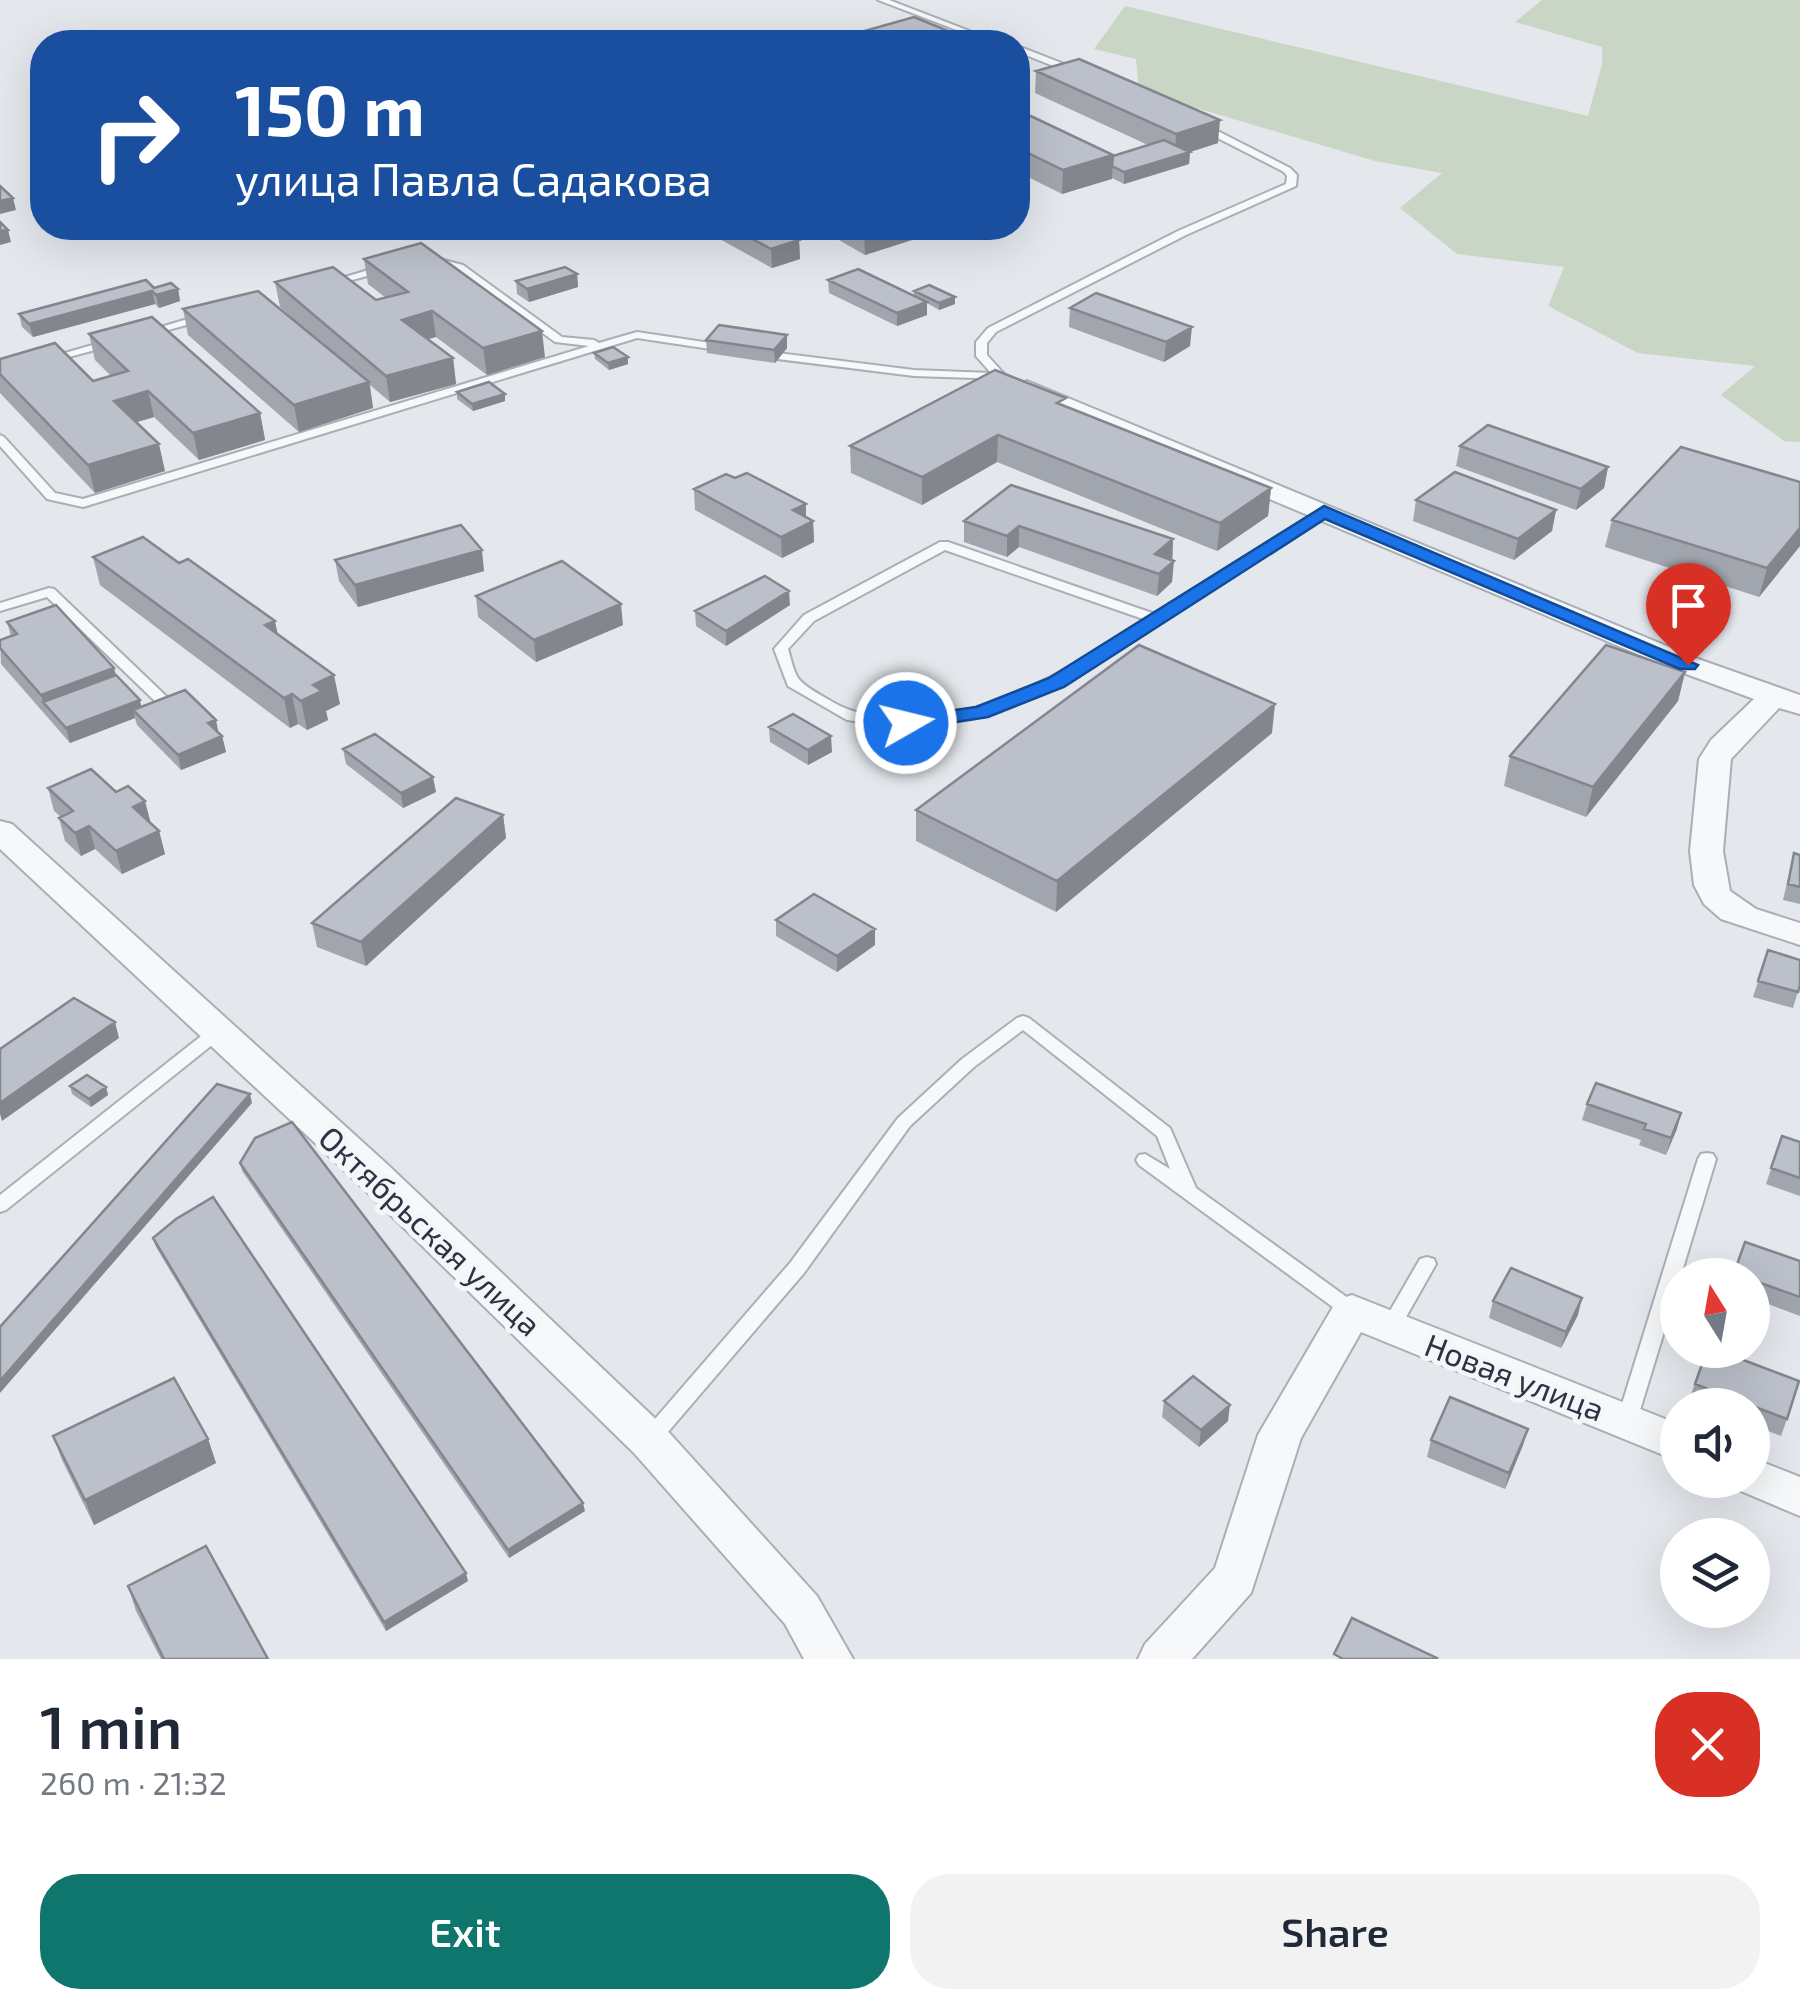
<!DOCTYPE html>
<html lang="en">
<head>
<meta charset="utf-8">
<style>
  :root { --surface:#fff; --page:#f2f2f3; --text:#1f2937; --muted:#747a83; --accent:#0f766e }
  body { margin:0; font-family:"Exo 2",sans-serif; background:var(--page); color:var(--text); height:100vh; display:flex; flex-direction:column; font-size:38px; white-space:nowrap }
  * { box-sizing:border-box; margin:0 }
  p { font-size:32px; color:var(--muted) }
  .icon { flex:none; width:55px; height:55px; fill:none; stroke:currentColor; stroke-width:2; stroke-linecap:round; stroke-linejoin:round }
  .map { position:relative; height:1659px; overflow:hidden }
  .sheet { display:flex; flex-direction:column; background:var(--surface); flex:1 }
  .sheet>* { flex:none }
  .guide { position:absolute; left:30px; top:30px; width:1000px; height:210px; border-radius:40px; box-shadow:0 10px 40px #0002; background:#1a4fa0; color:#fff; overflow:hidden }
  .needle { width:65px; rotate:349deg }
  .tools { position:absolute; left:1660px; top:1258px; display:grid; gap:20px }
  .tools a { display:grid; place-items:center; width:110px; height:110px; border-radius:50%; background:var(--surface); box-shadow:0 10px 40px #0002; font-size:50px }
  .pin { position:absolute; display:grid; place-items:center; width:85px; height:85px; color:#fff; margin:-102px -42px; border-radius:50% 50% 50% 0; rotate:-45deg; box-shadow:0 0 10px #0007 }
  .pin .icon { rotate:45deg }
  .me { position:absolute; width:110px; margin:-55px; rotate:82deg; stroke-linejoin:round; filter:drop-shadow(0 0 8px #0008) }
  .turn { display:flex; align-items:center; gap:35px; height:210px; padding:0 40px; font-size:45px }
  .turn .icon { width:130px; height:130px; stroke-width:2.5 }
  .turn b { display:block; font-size:70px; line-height:85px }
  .round { display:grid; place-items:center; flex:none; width:105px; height:105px; border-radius:40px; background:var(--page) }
  .headline { display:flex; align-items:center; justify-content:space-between; height:170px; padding:0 40px }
  h1 { font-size:60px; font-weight:600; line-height:75px }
  .primary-button { display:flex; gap:20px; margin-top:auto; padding:20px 40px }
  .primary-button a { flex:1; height:115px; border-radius:40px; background:var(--accent); color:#fff; font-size:40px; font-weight:600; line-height:115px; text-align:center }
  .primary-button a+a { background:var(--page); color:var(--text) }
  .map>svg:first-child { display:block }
</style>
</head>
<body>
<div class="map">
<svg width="1800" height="1659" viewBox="0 0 1800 1659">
  <rect width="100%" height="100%" fill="#e4e7ec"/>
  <!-- green -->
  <path fill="#c9d6c5" d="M1542,0H1800V442L1784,441L1721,395L1755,366L1638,353L1548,306L1564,267L1457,254L1400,208L1442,173L1375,161L1139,91L1136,59L1094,49L1125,6L1588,116L1602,64V47L1515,22Z"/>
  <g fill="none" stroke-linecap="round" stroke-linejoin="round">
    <!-- lane casing -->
    <g stroke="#a9aeb7" stroke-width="4">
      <path id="lane" d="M878,0H889L998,42H988Z
        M1018,46L1082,71L1083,73L1076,75L1018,52Z
        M1198,124H1204L1290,168L1297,175L1296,186L1186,235L996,332L987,343V355L1005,375V379L914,376L761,357L755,354L761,351L914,370L991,373L976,356V342L988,328L1178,231L1286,184L1287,176L1284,172L1198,128Z
        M432,257L463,265L562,337L594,340L599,343L637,332L724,345L730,348L724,351L637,338L83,507L47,499L0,446V435L4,437L55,493L83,499L589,346L555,342L455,269L428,262L427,260Z
        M385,265L390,268L389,270L330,286L325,283Z
        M201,315L206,318L205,320L146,336L141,333Z
        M110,340L114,341V345L50,362L44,359Z
        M1324,508L1330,512L1328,515L1103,659L1028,698L985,714L945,724L903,727L847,720L788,686L774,649L804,615L940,542H948L1155,614ZM945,550L1146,620C1069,669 982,726 887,717C868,715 853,713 836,704C825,697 805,688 798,678C793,670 791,658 788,649L814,621Z
        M49,588L54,589L167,697L169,700L167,703H157L47,597L0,611V603Z
        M1023,1016L1029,1018L1170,1128L1196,1188L1359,1306L1361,1311L1359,1316L1352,1318L1345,1316L1139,1165L1136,1160L1139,1155L1145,1154L1170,1169L1157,1136L1023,1030L974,1067L910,1126L804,1273L656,1446L649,1448L642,1446L639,1440L642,1434L790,1263L898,1118L962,1059L1017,1018Z
        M216,1027L222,1029L224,1033L222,1037L6,1210L0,1212V1195L210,1029Z
        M1707,1153L1713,1154L1716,1159L1681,1275H1678V1286L1637,1420L1634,1426L1627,1428L1620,1426L1617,1420L1698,1159L1701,1154Z
        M1427,1257L1434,1259L1436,1264L1397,1333L1390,1336L1383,1333L1380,1328L1383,1323L1420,1259Z"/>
    </g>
    <!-- street casing -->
    <g stroke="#a9aeb7" stroke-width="4">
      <path id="street" d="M1027,381L1698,659L1800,695V714L1779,708L1731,759L1723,851L1730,891L1756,909L1800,923V945L1721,919L1704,904L1694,885L1690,851L1699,759L1711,740L1754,699L1678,671L1018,393L1015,388Z
        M0,821L12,824L388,1165L664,1427L817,1596L853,1659H804L785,1624L634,1453L360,1185L0,849Z
        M1352,1295L1678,1424V1461L1361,1332L1301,1438L1251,1593L1192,1659H1138L1145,1644L1215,1568L1258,1435L1337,1300Z
        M1752,1458L1800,1477V1516L1736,1489L1732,1480H1752Z"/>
    </g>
    <!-- lane -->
    <use href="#lane" fill="#f7f8fa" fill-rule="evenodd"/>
    <!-- street -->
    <use href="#street" fill="#f7f8fa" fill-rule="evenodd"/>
  </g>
  <!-- wall -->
  <path fill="#a1a5ae" d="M1036,71L1218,143L1190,152L1189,164L1124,184L1112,178L1062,194L1018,172V110L1113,156L1148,145L1035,93Z
    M700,228H776L799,240L800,259L772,268Z
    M818,228H915V239L865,255Z
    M364,259L545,357L487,375L436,337L428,339L453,358L456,384L390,402L370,385L373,408L299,432L188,335L183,309L311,335L280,307L275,282L376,300L386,298L368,284Z
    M577,274L578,287L529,302L517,294L516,281Z
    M828,280L914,296V291L955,304L939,310L927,303V315L897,326L829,293Z
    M154,288L178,289L180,301L159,308L155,304L33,337L22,327L19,314Z
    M1070,308L1190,346L1164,362L1069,327Z
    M89,334L260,413L265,440L199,460L154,417L137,422L165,471L95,493L0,393V359L93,381L111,376L95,360Z
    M706,340L787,348L775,363L707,353Z
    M594,353L628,364L609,370L595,359Z
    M457,392L505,394V401L473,411L457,399Z
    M1065,406L1271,488L1268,516L1217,551L997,462L922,505L851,473L850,446Z
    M1460,446L1608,467L1604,488L1576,510L1456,466Z
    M1800,482V546L1759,597L1605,547L1612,520Z
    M694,489L806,517L813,521L814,542L782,558L695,510Z
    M1416,500L1556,510L1552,531L1514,560L1413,521Z
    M964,521L1173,539L1172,582L1157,596L1019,547L1007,557L964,542Z
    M93,557L179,563L278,634L340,704L326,711L328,720L307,730L298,724L290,728L100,585Z
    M335,560L484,571L358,607L339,581Z
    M476,596L623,625L536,662L478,617Z
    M790,605L726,646L696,626L695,611Z
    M7,622L116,675L141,707L219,733L222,736L226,752L181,770L137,725L135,718L70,743L1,664L0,640L11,636Z
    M1685,672L1678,701L1586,817L1504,786L1510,756Z
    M769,727L832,752L808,765L770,742Z
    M1272,733L1056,912L916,841V810Z
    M343,749L436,792L403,808L346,764Z
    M48,788L150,823L159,831L165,854L122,874L95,849L81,856L65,841L59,818L61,817L54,811Z
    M503,815L506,838L366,966L317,947L312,923Z
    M1794,853L1800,855V904L1783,900Z
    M776,920L875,945L837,972L776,936Z
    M1768,950L1800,985L1793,1008L1753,997Z
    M70,1086L106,1087L108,1095L91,1107L72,1094Z
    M1587,1104L1681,1113L1666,1155L1639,1145L1641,1140L1582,1120Z
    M1782,1136L1800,1142V1196L1766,1184Z
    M240,1163L585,1511L509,1558L242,1171Z
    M153,1238L468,1581L386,1631L156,1247Z
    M1745,1242L1800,1261V1316L1752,1298V1275H1733Z
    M1493,1301L1578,1315L1561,1348L1489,1318Z
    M1707,1350L1787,1419L1781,1436L1752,1425V1405H1702L1689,1400Z
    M1164,1401L1228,1421L1199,1447L1162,1417Z
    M1528,1429L1523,1445L1505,1489L1427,1457L1431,1440Z
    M53,1436L208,1439L216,1463L94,1525L62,1460Z
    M128,1586L268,1659H161L136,1611Z"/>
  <!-- shaded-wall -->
  <path fill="#83868d" d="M946,30V42H904Z
    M1220,120L1218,143L1190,152L1189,164L1124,184V172L1175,156L1176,134Z
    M1113,155L1112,179L1062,194L1063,170Z
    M13,198L16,210L0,214V201Z
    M873,228H915V239L865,255L864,230Z
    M8,230L11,242L0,245V231Z
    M799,240L800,259L772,268L771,249Z
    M577,274L578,287L529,302L527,289Z
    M178,289L180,301L159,308L156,295Z
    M152,291L155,304L33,337L29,324Z
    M955,297V304L939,310V303Z
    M927,302V315L897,326V313Z
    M432,311L436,337L406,345L402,320Z
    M1192,327L1190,346L1164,362L1166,342Z
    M542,331L545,357L487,375L483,348Z
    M787,335V348L775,363L774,350Z
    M628,357V364L609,370L608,363Z
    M453,358L456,384L390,402L386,376Z
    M369,382L373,408L299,432L294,405Z
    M148,391L154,417L120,427L114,401Z
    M505,394V401L473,411L472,404Z
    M260,413L265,440L199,460L193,433Z
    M998,435L997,462L922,505V477Z
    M159,444L165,471L95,493L88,465Z
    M1608,467L1604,488L1576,510L1581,489Z
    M1271,488L1268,516L1217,551L1220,523Z
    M806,504V524L813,521L814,542L782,558L781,537L793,510Z
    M1556,510L1552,531L1514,560L1518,539Z
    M1019,526V547L1007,557V536Z
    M1800,528V546L1759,597L1767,568Z
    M1173,539L1172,560L1155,554Z
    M482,550L484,571L358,607L355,585Z
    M1174,561L1172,582L1157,596L1159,574Z
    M789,591L790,605L726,646V631Z
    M621,604L623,625L536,662L534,640Z
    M275,621L281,650L265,625Z
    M114,668L120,690L43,702L48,717L41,695Z
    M1685,672L1678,701L1586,817L1593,787Z
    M334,675L340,704L326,711L328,720L307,730L301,701L313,685Z
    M292,694L298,724L290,728L284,698Z
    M140,700L143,715L133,710L135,718L70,743L66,728Z
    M1275,704L1272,733L1056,912L1057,881Z
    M216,720L219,735L208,723Z
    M222,736L226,752L181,770L178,755Z
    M831,736L832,752L808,765V750Z
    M433,777L436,792L403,808L401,793Z
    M145,801L151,824L133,807Z
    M503,815L506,838L366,966L361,942Z
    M89,826L95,849L81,856L75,833Z
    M159,831L165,854L122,874L116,851Z
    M875,929V945L837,972V956Z
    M115,1022L119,1038L2,1121L0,1114V1103Z
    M106,1087L108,1095L91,1107L89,1099Z
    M250,1094L252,1103L0,1393V1381Z
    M1681,1113L1677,1129L1666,1155L1671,1138Z
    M1582,1298L1578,1315L1561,1348L1566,1332Z
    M1230,1405L1228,1421L1199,1447L1201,1430Z
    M1528,1429L1523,1445L1505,1489L1509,1473Z
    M208,1439L216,1463L94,1525L85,1500Z
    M583,1503L585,1511L509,1558L508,1550Z
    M466,1573L468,1581L386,1631L384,1622Z"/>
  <!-- building -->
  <path fill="#bbc0ca" stroke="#83868d" stroke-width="2.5" d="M914,17L946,30L904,42L829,41Z
    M1079,59L1220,120L1176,134L1036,71Z
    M1018,110L1113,155L1063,170L1018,148Z
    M1164,140L1190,152L1124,172L1112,166L1113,156Z
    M0,186L13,198L0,201Z
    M0,222L8,230L0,231Z
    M732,228H776L799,240L771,249Z
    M421,243L542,331L483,348L432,311L402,320L453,358L386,376L275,282L333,267L376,300L408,292L364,259Z
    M565,267L577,274L527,289L516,281Z
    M858,269L927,302L897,313L828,280Z
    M146,280L154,288L171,283L178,289L156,295L152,291L29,324L19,314Z
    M929,285L955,297L939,303L914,291Z
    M258,291L369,382L294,405L183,309Z
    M1096,293L1192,327L1166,342L1070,308Z
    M152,317L260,413L193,433L148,391L114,401L159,444L88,465L0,374V359L55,343L93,381L128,371L89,334Z
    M719,325L787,335L774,350L706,340Z
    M613,347L628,357L608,363L594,353Z
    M995,370L1066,398L1057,403L1271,488L1220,523L998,435L922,477L850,446Z
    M489,382L505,394L472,404L457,392Z
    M1488,425L1608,467L1581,489L1460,446Z
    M1681,447L1800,482V528L1767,568L1612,520Z
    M1455,472L1556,510L1518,539L1416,500Z
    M747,473L806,504L793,510L813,521L781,537L694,489L726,474L735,478Z
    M1011,485L1173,539L1155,554L1174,561L1159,574L1019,526L1007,536L964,521Z
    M461,525L482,550L355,585L335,560Z
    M143,537L179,563L188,559L275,621L265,625L334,675L313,685L322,691L301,701L292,694L284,698L93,557Z
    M562,561L621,604L534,640L476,596Z
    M765,576L789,591L726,631L695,611Z
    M56,605L114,668L41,695L0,648V640L17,634L7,622Z
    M1139,645L1275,704L1057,881L916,810Z
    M1606,645L1685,672L1593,787L1510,756Z
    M116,675L140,700L66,728L43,702Z
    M185,690L216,720L208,723L222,736L178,755L133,710Z
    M793,714L831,736L808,750L769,727Z
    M375,734L433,777L401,793L343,749Z
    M91,769L116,792L128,786L145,801L133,807L159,831L116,851L89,826L75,833L59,818L73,811L48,788Z
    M456,798L503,815L361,942L312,923Z
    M1794,853L1800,855V887L1788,884Z
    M814,894L875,929L837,956L776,920Z
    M1768,950L1800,960V985L1798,992L1758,981Z
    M74,998L115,1022L0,1103V1049Z
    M87,1075L106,1087L89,1099L70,1086Z
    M1596,1083L1681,1113L1671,1138L1644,1129L1646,1124L1587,1104Z
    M217,1084L250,1094L0,1381V1327Z
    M292,1122L583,1503L508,1550L240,1163L255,1138Z
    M1782,1136L1800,1142V1178L1771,1168Z
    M213,1197L466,1573L384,1622L153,1238L176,1219Z
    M1745,1242L1800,1261V1297L1752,1280V1275H1740L1734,1273Z
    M1511,1268L1582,1298L1566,1332L1493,1301Z
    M1707,1350H1717L1799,1381L1787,1419L1695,1384Z
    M1193,1376L1230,1405L1201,1430L1164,1401Z
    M174,1378L208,1439L85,1500L53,1436Z
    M1450,1397L1528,1429L1509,1473L1431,1440Z
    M206,1546L268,1659H164L128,1586Z
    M1352,1618L1437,1658L1436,1659H1343L1334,1654Z"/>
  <!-- route -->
  <path fill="#1a73e8" stroke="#114b97" stroke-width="2.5" d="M1324,506L1698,665L1695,669H1680L1325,519L1064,687L988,717L906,730L895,723L906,717L976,707L1049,678Z"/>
  <g text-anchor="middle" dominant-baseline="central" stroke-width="10" stroke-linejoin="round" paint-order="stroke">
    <!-- near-street labels -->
    <g font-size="32" fill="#2b3445" stroke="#f4f6f9">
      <text transform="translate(431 1230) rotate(43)">Октябрьская улица</text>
      <text transform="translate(1515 1376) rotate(21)">Новая улица</text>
    </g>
  </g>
</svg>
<div class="tools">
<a><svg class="needle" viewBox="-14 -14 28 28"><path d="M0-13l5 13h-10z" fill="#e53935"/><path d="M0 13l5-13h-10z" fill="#747a83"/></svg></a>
<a><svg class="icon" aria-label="sound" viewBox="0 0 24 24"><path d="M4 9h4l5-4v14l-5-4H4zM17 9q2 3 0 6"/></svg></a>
<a><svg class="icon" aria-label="layers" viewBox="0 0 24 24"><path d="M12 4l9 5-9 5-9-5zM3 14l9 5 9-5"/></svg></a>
</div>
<div class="pin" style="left:1688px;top:665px;background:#d93025"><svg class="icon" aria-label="arrive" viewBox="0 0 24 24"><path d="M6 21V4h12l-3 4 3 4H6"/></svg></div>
<svg class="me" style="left:906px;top:723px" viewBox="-20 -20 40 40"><circle r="17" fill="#1a73e8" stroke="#fff" stroke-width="3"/><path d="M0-11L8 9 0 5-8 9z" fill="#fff"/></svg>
<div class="guide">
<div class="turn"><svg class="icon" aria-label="right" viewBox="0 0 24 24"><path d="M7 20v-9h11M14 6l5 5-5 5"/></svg><div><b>150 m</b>улица Павла Садакова</div></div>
</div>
</div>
<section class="sheet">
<div class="headline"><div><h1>1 min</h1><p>260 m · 21:32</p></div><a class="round" style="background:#d93025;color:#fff"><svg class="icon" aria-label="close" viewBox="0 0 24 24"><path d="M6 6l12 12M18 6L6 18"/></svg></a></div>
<div class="primary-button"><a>Exit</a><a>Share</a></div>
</section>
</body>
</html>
